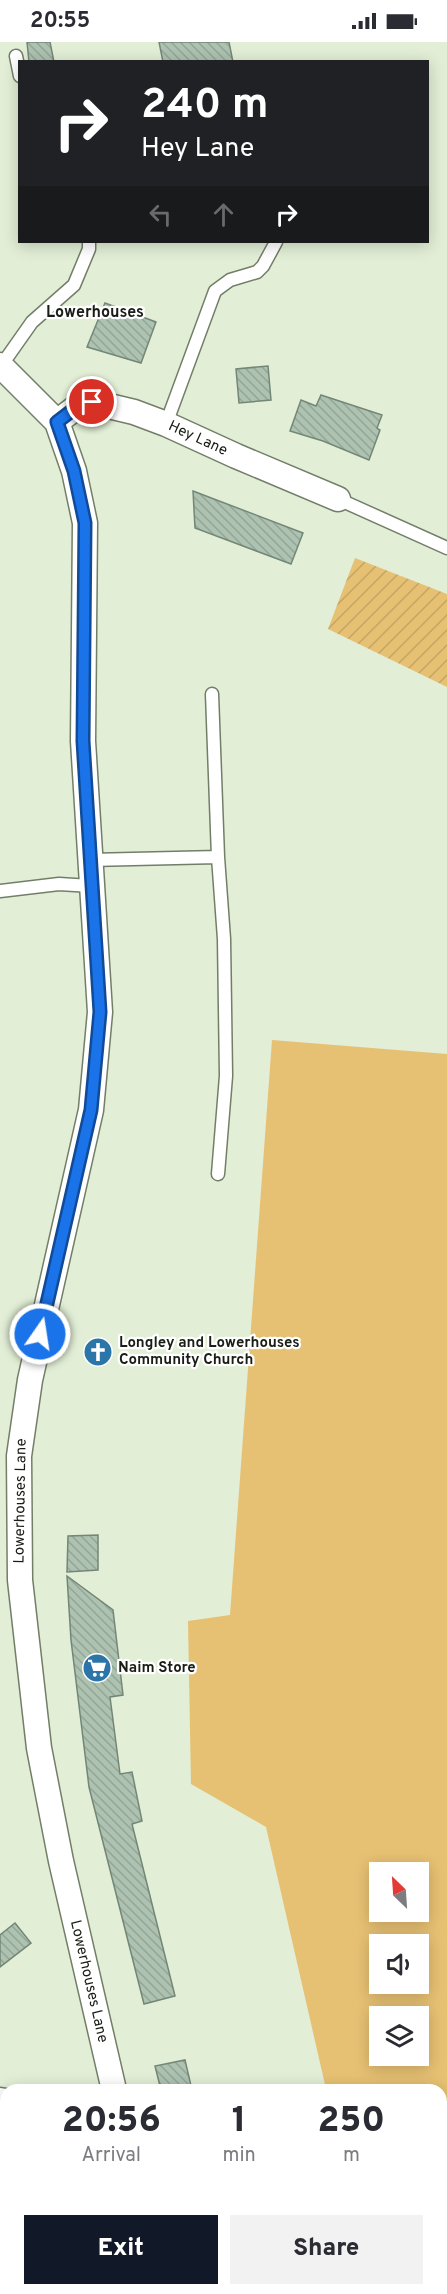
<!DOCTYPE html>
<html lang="en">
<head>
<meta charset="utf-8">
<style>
  :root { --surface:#fff; --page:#f2f2f3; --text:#2b2b33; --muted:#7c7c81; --accent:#111827 }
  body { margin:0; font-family:Overpass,sans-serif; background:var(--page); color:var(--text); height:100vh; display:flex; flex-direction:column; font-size:22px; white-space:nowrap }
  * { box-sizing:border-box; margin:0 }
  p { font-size:20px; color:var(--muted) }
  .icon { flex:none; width:33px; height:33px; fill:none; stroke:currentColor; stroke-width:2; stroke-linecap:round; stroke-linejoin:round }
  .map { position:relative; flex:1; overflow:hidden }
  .sheet { position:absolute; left:0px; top:2042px; width:447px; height:212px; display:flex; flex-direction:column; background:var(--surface); border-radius:18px 18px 0 0; box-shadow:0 3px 15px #0003 }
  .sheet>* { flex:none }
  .hud { position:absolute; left:18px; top:18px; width:411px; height:183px; border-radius:0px; box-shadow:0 3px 15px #0003; background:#202124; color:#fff; overflow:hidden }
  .needle { width:39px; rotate:335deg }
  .controls { position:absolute; left:369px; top:1820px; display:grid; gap:12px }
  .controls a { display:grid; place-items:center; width:60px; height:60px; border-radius:0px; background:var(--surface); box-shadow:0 3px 15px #0003; font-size:30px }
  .pin { position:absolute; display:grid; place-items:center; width:51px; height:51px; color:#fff; margin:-26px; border:3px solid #fff; border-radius:50%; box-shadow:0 2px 6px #0007 }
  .me { position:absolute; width:66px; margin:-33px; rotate:13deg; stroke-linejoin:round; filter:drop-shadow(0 0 4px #0008) }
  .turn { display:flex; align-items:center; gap:21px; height:126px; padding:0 24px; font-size:27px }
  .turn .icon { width:78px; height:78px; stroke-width:2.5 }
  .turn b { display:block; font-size:42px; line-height:51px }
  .lanes { display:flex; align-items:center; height:57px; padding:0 24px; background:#0003; justify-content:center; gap:30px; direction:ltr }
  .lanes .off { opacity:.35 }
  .eta { display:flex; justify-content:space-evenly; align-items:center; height:102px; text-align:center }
  .eta b { font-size:36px; font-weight:800; line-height:42px }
  .button { display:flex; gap:12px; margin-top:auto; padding:12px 24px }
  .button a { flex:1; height:69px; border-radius:0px; background:var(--accent); color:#fff; font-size:24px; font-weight:800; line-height:69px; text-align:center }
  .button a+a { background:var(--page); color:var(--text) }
  .status { display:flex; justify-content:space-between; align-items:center; height:42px; padding:0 30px; background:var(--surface); direction:ltr }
  .status svg { height:16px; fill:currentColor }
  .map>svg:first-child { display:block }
</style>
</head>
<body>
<div class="status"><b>20:55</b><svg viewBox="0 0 49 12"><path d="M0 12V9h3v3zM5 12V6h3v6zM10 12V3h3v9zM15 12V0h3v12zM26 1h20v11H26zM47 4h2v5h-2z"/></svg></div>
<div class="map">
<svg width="447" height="2252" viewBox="0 0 447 2252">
  <defs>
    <pattern id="garden-furrows" width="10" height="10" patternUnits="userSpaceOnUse" patternTransform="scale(1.5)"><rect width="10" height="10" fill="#e7c173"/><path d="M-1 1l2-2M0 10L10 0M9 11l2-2" fill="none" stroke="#c6a563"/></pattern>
    <pattern id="building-back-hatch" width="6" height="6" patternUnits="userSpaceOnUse" patternTransform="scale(1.5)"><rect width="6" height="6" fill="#adc2b1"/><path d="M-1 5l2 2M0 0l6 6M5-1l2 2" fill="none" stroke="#94a697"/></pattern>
  </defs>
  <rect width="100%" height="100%" fill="#e2eed6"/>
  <!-- grass -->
  <path fill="#e7c173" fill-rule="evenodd" d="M272,998L447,1012V2155L441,2150V2048L326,2047L266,1785L191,1742L188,1579L230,1573ZM380,1830H418V1869H380ZM380,1902H418V1941H380ZM380,1974H418V2013H380Z
    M0,2080H6V2208H0Z"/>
  <!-- garden -->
  <path fill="url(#garden-furrows)" d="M355,516L447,552V645L328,587Z"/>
  <!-- building -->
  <path fill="url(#building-back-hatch)" stroke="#738777" stroke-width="1.5" d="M27,0H50L54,20H29Z
    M159,0H229L233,20H163Z
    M105,261L156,280L141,321L87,305Z
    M268,324L271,358L239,361L236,327Z
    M321,353L382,373L377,386L380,388L369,418L323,399L290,389L301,358L316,364Z
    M193,449L303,491L291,522L195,486Z
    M98,1493V1528L67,1530L68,1494Z
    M67,1534L113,1568L123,1653L110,1655L120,1732L132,1730L142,1779L132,1782L175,1954L144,1962L89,1745L71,1598Z
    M15,1881L31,1901L0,1925V1893Z
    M185,2018L192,2048H161L155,2024Z"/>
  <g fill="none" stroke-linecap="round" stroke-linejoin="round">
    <!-- lane casing -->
    <g stroke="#737e69" stroke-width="15">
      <path id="lane" d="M16,14L20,34
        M1,324L32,280L74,243L89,207V200
        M166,382L215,249L230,238L257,230L263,224L276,200
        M338,457L447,506
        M90,818L218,815L212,652
        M0,849L59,842L91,844
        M218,1132L226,1034L224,897L218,815"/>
    </g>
    <!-- street casing -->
    <g stroke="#737e69" stroke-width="27">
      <g id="street">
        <path id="s1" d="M0,323L57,380L74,429L85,481L83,699L100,970L91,1068L30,1338L19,1414L20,1538L39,1706L61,1819L114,2048"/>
        <path id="s2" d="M57,380L74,367L92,360L134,370L166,382L236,414L338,457"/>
        <path d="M0,2058L6,2059"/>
        <path d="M219,2247L224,2252"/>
        <path d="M29,2252L32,2247"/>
      </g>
    </g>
    <!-- lane -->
    <use href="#lane" stroke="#fff" stroke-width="12"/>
    <!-- street -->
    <use href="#street" stroke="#fff" stroke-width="24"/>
  </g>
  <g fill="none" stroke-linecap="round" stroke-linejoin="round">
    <!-- route casing -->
    <g stroke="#114b97" stroke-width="15">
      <path id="route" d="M40,1292L91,1068L100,970L83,699L85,481L74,429L57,380L74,367L92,360"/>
    </g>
    <!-- route -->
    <use href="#route" stroke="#1a73e8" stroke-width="10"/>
  </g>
  <!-- icons -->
  <defs>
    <g id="church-disc" transform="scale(1.5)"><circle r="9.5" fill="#2b75a8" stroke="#fff"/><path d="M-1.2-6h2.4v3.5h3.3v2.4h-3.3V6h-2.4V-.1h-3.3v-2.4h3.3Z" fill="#fff"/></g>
    <g id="supermarket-disc" transform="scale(1.5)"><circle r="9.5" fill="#2b75a8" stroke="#fff"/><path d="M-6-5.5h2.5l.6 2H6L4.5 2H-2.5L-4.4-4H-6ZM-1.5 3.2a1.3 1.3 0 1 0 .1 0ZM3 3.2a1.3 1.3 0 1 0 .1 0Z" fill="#fff"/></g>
  </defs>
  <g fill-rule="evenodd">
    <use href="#church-disc" x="98" y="1310"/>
    <use href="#supermarket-disc" x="97" y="1626"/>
  </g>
  <g text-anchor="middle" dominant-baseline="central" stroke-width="4.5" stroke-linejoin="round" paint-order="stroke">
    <!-- street labels -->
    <g font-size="15" fill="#191d15" stroke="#fff">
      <text stroke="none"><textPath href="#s2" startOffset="153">Hey Lane</textPath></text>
      <text transform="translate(21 1459) rotate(-89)">Lowerhouses Lane</text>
      <text stroke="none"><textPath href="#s1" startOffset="1659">Lowerhouses Lane</textPath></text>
    </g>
    <!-- poi labels -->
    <g font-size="15" font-weight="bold" fill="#191d15" stroke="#fff" text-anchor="start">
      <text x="119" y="1301">Longley and Lowerhouses<tspan x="119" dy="17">Community Church</tspan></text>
      <text x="118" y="1626">Naim Store</text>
    </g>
    <!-- neighbourhood labels -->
    <g font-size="16" font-weight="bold" fill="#191d15" stroke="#fff">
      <text x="95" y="271">Lowerhouses</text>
    </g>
  </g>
</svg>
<div class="controls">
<a><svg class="needle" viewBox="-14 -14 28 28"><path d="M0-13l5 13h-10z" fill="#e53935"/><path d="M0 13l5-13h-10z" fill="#7c7c81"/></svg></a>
<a><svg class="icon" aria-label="sound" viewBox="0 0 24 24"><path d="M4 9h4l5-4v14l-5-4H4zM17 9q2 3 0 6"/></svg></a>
<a><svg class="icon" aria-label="layers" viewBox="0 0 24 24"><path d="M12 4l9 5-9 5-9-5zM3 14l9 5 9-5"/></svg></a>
</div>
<div class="pin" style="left:92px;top:360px;background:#d93025"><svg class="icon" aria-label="arrive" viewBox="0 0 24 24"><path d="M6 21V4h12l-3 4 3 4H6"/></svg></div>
<svg class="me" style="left:40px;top:1292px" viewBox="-20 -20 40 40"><circle r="17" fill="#1a73e8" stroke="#fff" stroke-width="3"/><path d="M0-11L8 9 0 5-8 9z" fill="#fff"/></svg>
<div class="hud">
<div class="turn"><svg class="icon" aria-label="right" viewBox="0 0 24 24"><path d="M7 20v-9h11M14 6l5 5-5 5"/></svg><div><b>240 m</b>Hey Lane</div></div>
<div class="lanes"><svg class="icon off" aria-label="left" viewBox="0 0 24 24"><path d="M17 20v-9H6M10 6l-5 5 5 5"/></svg><svg class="icon off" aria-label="ahead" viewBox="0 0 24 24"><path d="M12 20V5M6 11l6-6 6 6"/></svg><svg class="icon" aria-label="right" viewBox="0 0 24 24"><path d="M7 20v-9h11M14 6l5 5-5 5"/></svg></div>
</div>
<section class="sheet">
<div class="eta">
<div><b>20:56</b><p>Arrival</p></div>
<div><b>1</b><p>min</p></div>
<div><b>250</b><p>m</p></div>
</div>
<div class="button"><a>Exit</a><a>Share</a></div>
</section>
</div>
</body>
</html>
